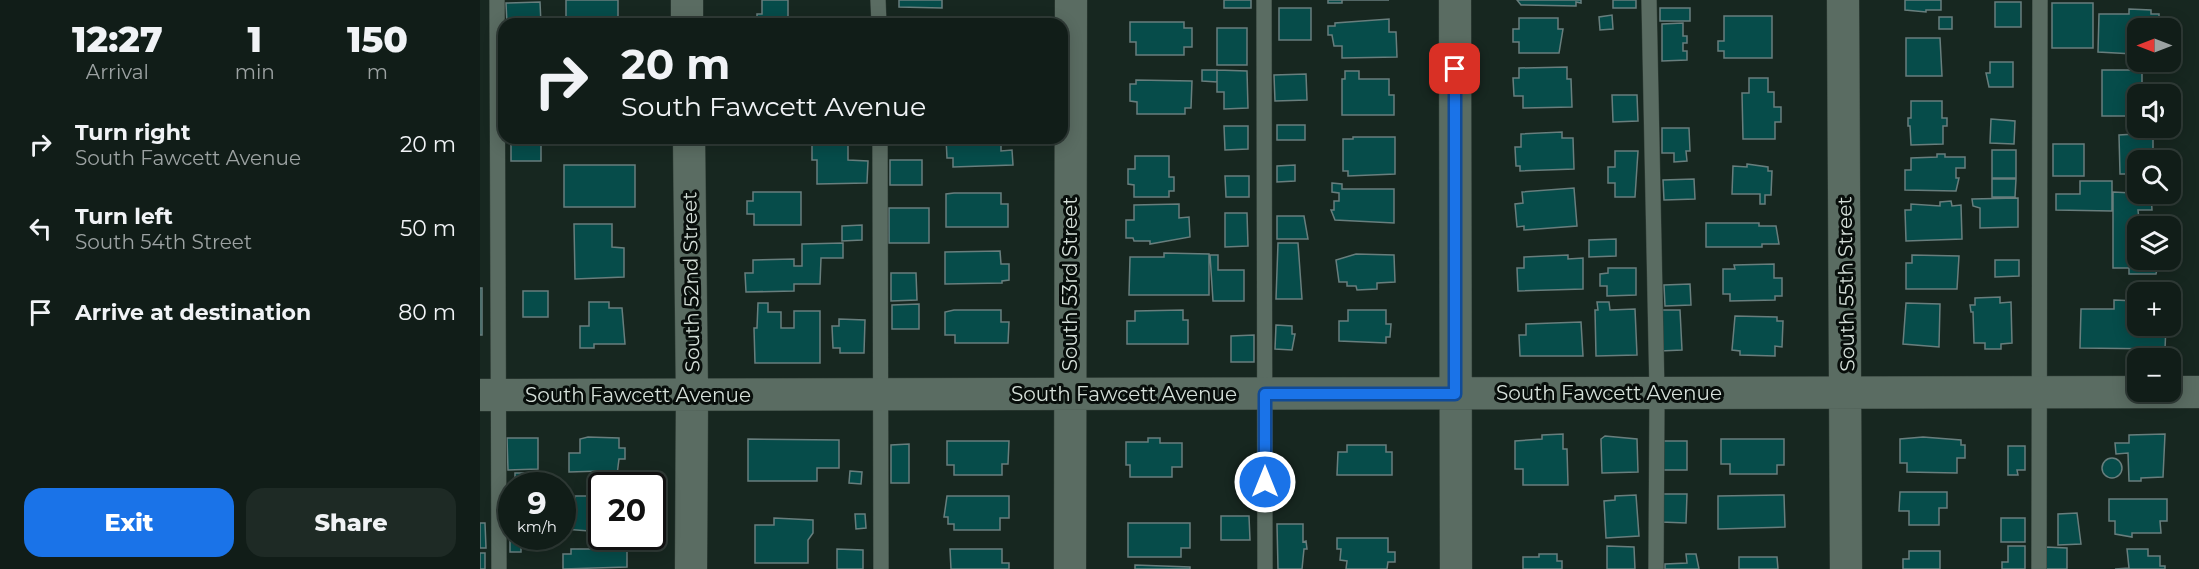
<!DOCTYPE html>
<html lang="en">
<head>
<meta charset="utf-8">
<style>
  :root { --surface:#111d18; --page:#1e2a25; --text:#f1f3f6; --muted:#9ca2a2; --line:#303b37; --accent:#1a73e8 }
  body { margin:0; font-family:Montserrat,sans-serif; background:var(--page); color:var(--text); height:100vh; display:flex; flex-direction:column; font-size:22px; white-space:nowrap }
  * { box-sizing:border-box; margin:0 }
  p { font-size:20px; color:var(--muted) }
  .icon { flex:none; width:33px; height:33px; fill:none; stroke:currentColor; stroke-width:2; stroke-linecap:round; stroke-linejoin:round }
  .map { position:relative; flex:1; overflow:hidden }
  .drawer { display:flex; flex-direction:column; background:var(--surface); width:480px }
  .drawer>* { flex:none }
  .guide { position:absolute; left:18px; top:18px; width:570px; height:126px; border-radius:18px; box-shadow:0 3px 15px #0003,0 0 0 2px var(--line); background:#111d18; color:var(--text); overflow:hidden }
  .needle { width:39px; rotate:270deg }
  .fabs { position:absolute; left:1647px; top:18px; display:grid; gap:12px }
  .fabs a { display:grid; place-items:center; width:54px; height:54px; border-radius:12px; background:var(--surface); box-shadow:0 3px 15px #0003,0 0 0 2px var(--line); font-size:30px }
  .speed { position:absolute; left:18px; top:472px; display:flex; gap:12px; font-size:30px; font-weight:700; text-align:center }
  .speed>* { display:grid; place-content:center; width:78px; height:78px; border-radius:50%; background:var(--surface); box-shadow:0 3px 15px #0003,0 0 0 2px var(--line); line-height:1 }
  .speed small { font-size:15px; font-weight:400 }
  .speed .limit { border:3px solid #111; border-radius:9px; background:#fff; color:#111 }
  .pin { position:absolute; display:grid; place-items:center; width:51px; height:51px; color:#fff; margin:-26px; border-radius:12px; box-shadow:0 3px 9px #0006 }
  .me { position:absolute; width:66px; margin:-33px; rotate:0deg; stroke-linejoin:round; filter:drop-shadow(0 0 4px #0008) }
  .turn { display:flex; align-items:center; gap:21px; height:126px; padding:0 24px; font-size:27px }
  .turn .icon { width:78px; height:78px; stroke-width:2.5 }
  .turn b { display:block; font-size:42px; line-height:51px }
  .eta { display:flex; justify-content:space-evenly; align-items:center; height:102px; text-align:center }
  .eta b { font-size:36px; font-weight:800; line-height:42px }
  .action { display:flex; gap:12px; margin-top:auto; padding:12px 24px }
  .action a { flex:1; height:69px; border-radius:18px; background:var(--accent); color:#fff; font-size:24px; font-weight:800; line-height:69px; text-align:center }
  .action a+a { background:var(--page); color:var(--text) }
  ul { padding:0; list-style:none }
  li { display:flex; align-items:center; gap:18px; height:84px; padding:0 24px }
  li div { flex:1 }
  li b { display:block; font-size:22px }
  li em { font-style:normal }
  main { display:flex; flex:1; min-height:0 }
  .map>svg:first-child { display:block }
</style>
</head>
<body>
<main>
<section class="drawer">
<div class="eta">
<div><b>12:27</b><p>Arrival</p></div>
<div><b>1</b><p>min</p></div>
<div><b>150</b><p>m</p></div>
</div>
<ul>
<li><svg class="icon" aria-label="right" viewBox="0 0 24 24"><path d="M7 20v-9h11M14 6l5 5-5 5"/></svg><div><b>Turn right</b><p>South Fawcett Avenue</p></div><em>20 m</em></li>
<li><svg class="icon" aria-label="left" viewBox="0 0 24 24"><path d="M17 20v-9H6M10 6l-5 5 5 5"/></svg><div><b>Turn left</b><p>South 54th Street</p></div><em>50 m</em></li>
<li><svg class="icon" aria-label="arrive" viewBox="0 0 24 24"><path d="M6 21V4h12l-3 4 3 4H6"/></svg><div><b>Arrive at destination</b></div><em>80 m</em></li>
</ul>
<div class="action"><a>Exit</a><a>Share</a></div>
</section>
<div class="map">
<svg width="1719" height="569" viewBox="0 0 1719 569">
  <rect width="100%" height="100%" fill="#172720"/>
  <!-- building -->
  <path fill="#064c4a" stroke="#687e7d" stroke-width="1.5" d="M86,0H138V24H86Z
    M282,0H308V24H277V14H282Z
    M419,0H462V8L419,7Z
    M744,0H771V8H744Z
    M848,0H909H862V3H848Z
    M1037,0H1101V3L1096,2V6L1041,5Z
    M1133,0H1156V8H1133Z
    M1425,0H1461V10H1446V12L1425,10Z
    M60,2L61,24H27L26,3Z
    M1515,2H1541V27H1515Z
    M1572,3H1613V48H1572Z
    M799,8H831V40H799Z
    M1180,8H1210V21H1180Z
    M1649,9L1671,10V14H1679V28H1658V52L1654,54L1618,52L1619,14H1649Z
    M1132,15L1133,29L1120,30L1119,17Z
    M1244,16H1292V58H1244V51H1238V41H1244Z
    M475,17L521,18V21L527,22V24H463V22H474Z
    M1459,17H1472V29H1459Z
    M1039,18H1078V29H1083L1079,53H1039V42H1033V29H1039Z
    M909,19V32H916L917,57L862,58V46H854L852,35H848V26H855V23Z
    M650,22H704V28H712V47H704V55H656V42H650Z
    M1203,23V36H1207V43H1203V51H1207V60L1182,61V24Z
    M737,28H767V65H737Z
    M1426,38H1460L1462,76H1426Z
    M1510,62H1533V87H1509L1506,73H1510Z
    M1087,67V79H1091L1092,107L1043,108V96H1034L1033,78H1039V68Z
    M722,70H737V82L722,81Z
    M737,70L767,71L768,108L744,109V92H737Z
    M1622,70H1662V86H1680V94H1658V116H1622Z
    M865,71H879V79H909V95H914V115H862V79H865Z
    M826,74L827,100L795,101L794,75Z
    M1269,78H1288V92H1294V107H1301V122H1295V139H1263L1262,93H1269Z
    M656,80L712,81L711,108H705V114H657V102L650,101V84H656Z
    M1132,95H1157L1158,121L1133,122Z
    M1431,101H1462V118H1467V126H1463V144L1431,145L1430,126H1428V118H1431Z
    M1511,119L1535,121L1534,144L1510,143Z
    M797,125H825V140H797Z
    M744,126H768V149L745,150Z
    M1182,128H1209L1210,151H1206L1207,161L1194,162V153H1182Z
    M1082,132V138H1093L1094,169L1040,171V166H1036L1035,147H1041V134Z
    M1673,133V149H1678V160H1658V174H1640L1639,135Z
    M873,137H915V174L868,176V171H863V139H873Z
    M31,138H61V161H31Z
    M336,138H368V160L388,161L387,183L337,184V160H332V143H336Z
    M466,138H521V151L532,150L533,165L473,167V158H467Z
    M1573,144H1604V176H1573Z
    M1512,150H1536V178H1512Z
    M1135,151H1158L1155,197H1135V183H1128V167H1135Z
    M1457,154H1465V157H1485V168H1476V178H1479L1476,191L1425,190V170H1431V158L1457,157Z
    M655,156H689V177H694V191H689V197H654V185L648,184V169H655Z
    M410,160H442V185H410Z
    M1267,164L1288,167V171H1292L1291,195H1285V204H1280V194H1252L1253,166L1267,167Z
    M84,165H155V207H84Z
    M815,165V181L797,182V166Z
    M745,176H769V197H746Z
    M1214,179L1215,199L1184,200L1183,180Z
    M1512,179H1536L1535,197H1512Z
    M1600,181H1632V211L1576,210V194H1600Z
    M852,183L862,184V189H914V223L855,220L851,210H854V201H859V193L852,192Z
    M1094,188L1097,226L1044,230V226L1037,227L1035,204L1043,203L1042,192Z
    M273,192H321V225H274V214H267V201H273Z
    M1633,192L1671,194L1672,210H1658L1659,220H1679V226H1658V260H1679L1676,274H1649V268H1633Z
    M474,193H521V204H528V227H466V194Z
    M1538,198V227L1500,228V208L1493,206L1492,199Z
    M1471,201L1472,206L1481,205L1482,239L1426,241L1425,210H1431V204L1460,206V202Z
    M699,204V218L709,217L710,237L670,244V241H654L653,238H646V220H654V205Z
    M409,208H449V243H409Z
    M745,213H767L768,246L745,247Z
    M797,216H824L828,239H797Z
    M1226,223H1279V226H1296L1299,244H1282V247H1226Z
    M94,224H132V247L144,248V277L95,279Z
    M382,225V240L362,241V226Z
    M1136,239V256L1109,257V240Z
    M363,243V258H341L340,284H314V291L266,292L265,273H273V260L314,259V266H322V244Z
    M798,243H818L822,299H796Z
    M520,251L521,264H529V280L522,281V283L465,284V252Z
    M684,253L729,254V295H649L650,257H684Z
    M876,254L914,255L915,282L897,283V289L877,290L876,286H867V282H859L856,260Z
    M730,255H738V270H764V301H733Z
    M1088,255V259L1103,258V289L1038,291L1037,268H1044V257Z
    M1432,255L1479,256L1477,289H1426V263H1432Z
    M1515,260H1539V276L1515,277Z
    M1294,264V278H1302V296H1295V300L1250,301V294H1243V269H1255L1254,265Z
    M1128,268H1156V295L1127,296V286H1120V274L1128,273Z
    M411,273H436L437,300L411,301Z
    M1210,284L1211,305L1185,306L1184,285Z
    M0,288H2V335H0Z
    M43,291H68V317H43Z
    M1520,297V303L1531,302L1532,343L1521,344V349H1505V343H1494L1493,312H1491L1490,305H1495V298Z
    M1634,300L1657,301L1658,326H1686L1685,349L1600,348L1601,309H1634Z
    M109,302H129V308H142L145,344H114V348H100V326H109Z
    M1117,302H1129L1130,310L1155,309L1157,355L1116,356L1115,310H1118Z
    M278,303H288V312H301V328H314V311H340V363H275L274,328H277Z
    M1426,303L1460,304L1459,347L1423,344Z
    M439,304V329H412V305Z
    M474,310H521V322H529L528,343H475V335H465V312Z
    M703,310V320H708V344H647V321H655V311Z
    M868,310H906V324H911L910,337H906V343L859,341V321H868Z
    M1179,310H1200L1202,350L1180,351Z
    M1255,316L1297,317V321H1303L1302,347L1295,346V356L1260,355V351L1252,350Z
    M359,319L385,320L384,353H360V348H353L352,326H359Z
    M1101,322L1103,356H1040L1039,335H1046V324Z
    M796,325L812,326V334H815L812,350L795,349Z
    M774,335V362H751V336Z
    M1083,434V449H1087L1088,485H1043V469H1035V441L1062,439V435Z
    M1685,434L1683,477L1661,478V481H1649L1648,453L1636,454L1635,443H1649V435Z
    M1125,436L1157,439L1158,472L1122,473L1121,439Z
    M108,437L139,438V448H145V459H139L137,475H121V471L89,472V453H100V439Z
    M1443,437L1481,440V445H1485V458H1477V473L1427,472V463H1420V439Z
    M27,438H58V469L28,470Z
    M668,438H680V443H702V467H692V477H650V465H646V442H668Z
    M268,439L359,440V468H337V481H268Z
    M1241,439H1304V465H1297V474H1250V464H1241Z
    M467,441H529L528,464H522V475H474V465H467Z
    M1180,441H1207V470H1180Z
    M429,444V483H411V445Z
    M867,445H906V452H912V475H857L858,452H867Z
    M1528,446H1545V470H1537L1538,475H1528Z
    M1622 468a10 10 0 1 1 20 0a10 10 0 1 1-20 0Z
    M759,468L769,469V483L758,482Z
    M370,471L382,472L381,484L369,483Z
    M35,473H56V482H35Z
    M28,489H32V528H28Z
    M1420,492H1467V508H1459V525H1429V511H1419Z
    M1182,494H1207L1206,523L1181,522Z
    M1156,495L1159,536L1126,538L1124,501L1135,500V496Z
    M1304,495L1305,527L1238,529V496Z
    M95,496H122V532L84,529V498L95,499Z
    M467,496H529V518H520V530H474V524H468V517H464Z
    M1629,499H1687V521H1680L1681,533H1652V537L1635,534V521H1629Z
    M1597,513L1601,544L1578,545V514Z
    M375,514H385L386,528L376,529Z
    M741,516H769L770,540H741Z
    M294,518L333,520V533L328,540V563H275V525H294Z
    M1521,518H1545V542H1521Z
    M0,523H5L6,548H0Z
    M648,523H710V548H701V557H648Z
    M797,524H823V542L826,541L827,549H824L822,569H798Z
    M857,538H908V552H915V562H908L907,569H866L867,561L860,560L861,549H857Z
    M30,540H41V552H30Z
    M1127,546L1154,547L1155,569H1127Z
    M1528,546H1545V569H1522V562H1528Z
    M1566,547L1587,548V569H1566Z
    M91,549H147V567L83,569V554H91Z
    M357,549L383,550V569H357Z
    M470,549H522V563H529V569H471Z
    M1647,549H1668V556H1680V566H1685V569H1635L1649,568Z
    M1429,551H1460V569H1423V559H1429Z
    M0,553H5V569H0Z
    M1059,554H1077V561H1082V569H1043V557H1059Z
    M1206,554H1216L1219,569H1185V564L1207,563Z
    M1259,557H1297L1298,569H1259Z
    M655,565L710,567V569H655Z"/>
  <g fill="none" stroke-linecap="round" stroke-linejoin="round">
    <!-- service casing -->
    <g stroke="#35423b" stroke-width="16">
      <path id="service" d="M17,0L19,569
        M398,0L399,24
        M784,0L785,569
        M1169,0L1177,393L1176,569
        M400,138L401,569
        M1559,569L1560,0"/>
    </g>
    <!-- minor casing -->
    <g stroke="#35423b" stroke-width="33">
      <path id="minor" d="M207,0V24
        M975,0L976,569
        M1363,0L1366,569
        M209,138L212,396L211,569
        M0,395L1719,392
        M590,569L591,0"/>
    </g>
    <!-- service -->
    <use href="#service" stroke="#5a6c62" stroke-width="15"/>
    <!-- minor -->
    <use href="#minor" stroke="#5a6c62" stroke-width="32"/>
  </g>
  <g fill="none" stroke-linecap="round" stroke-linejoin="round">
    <!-- route casing -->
    <g stroke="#114b97" stroke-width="15">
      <path id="route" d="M785,482V394H975V69"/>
    </g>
    <!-- route -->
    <use href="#route" stroke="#1a73e8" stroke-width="10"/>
  </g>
  <g text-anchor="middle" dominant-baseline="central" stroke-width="6" stroke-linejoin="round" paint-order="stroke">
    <!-- street labels -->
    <g font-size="20" fill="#d5dfd9" stroke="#080e0b">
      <text transform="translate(211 282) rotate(-91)">South 52nd Street</text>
      <text transform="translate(590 284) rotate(-90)">South 53rd Street</text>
      <text transform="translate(1366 284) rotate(-91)">South 55th Street</text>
      <text x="1129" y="393">South Fawcett Avenue</text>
      <text x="644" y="394">South Fawcett Avenue</text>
      <text x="158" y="395">South Fawcett Avenue</text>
    </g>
  </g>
</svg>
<div class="fabs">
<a><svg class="needle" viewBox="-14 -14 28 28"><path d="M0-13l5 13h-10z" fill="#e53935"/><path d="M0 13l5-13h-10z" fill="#9ca2a2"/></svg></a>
<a><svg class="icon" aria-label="sound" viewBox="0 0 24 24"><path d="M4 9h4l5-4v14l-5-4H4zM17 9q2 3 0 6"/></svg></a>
<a><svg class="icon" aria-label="search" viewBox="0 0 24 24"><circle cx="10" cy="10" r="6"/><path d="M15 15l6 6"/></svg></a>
<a><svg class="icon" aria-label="layers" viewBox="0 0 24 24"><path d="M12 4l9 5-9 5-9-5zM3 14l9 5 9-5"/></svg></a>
<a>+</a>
<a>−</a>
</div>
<div class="speed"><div>9<small>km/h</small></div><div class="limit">20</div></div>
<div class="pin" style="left:975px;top:69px;background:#d93025"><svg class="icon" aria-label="arrive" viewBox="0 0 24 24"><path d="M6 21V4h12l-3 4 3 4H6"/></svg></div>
<svg class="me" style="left:785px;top:482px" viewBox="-20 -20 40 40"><circle r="17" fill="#1a73e8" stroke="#fff" stroke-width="3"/><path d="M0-11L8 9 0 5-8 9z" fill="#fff"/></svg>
<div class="guide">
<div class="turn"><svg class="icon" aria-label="right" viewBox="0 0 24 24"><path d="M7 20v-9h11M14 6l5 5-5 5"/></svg><div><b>20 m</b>South Fawcett Avenue</div></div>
</div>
</div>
</main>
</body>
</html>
